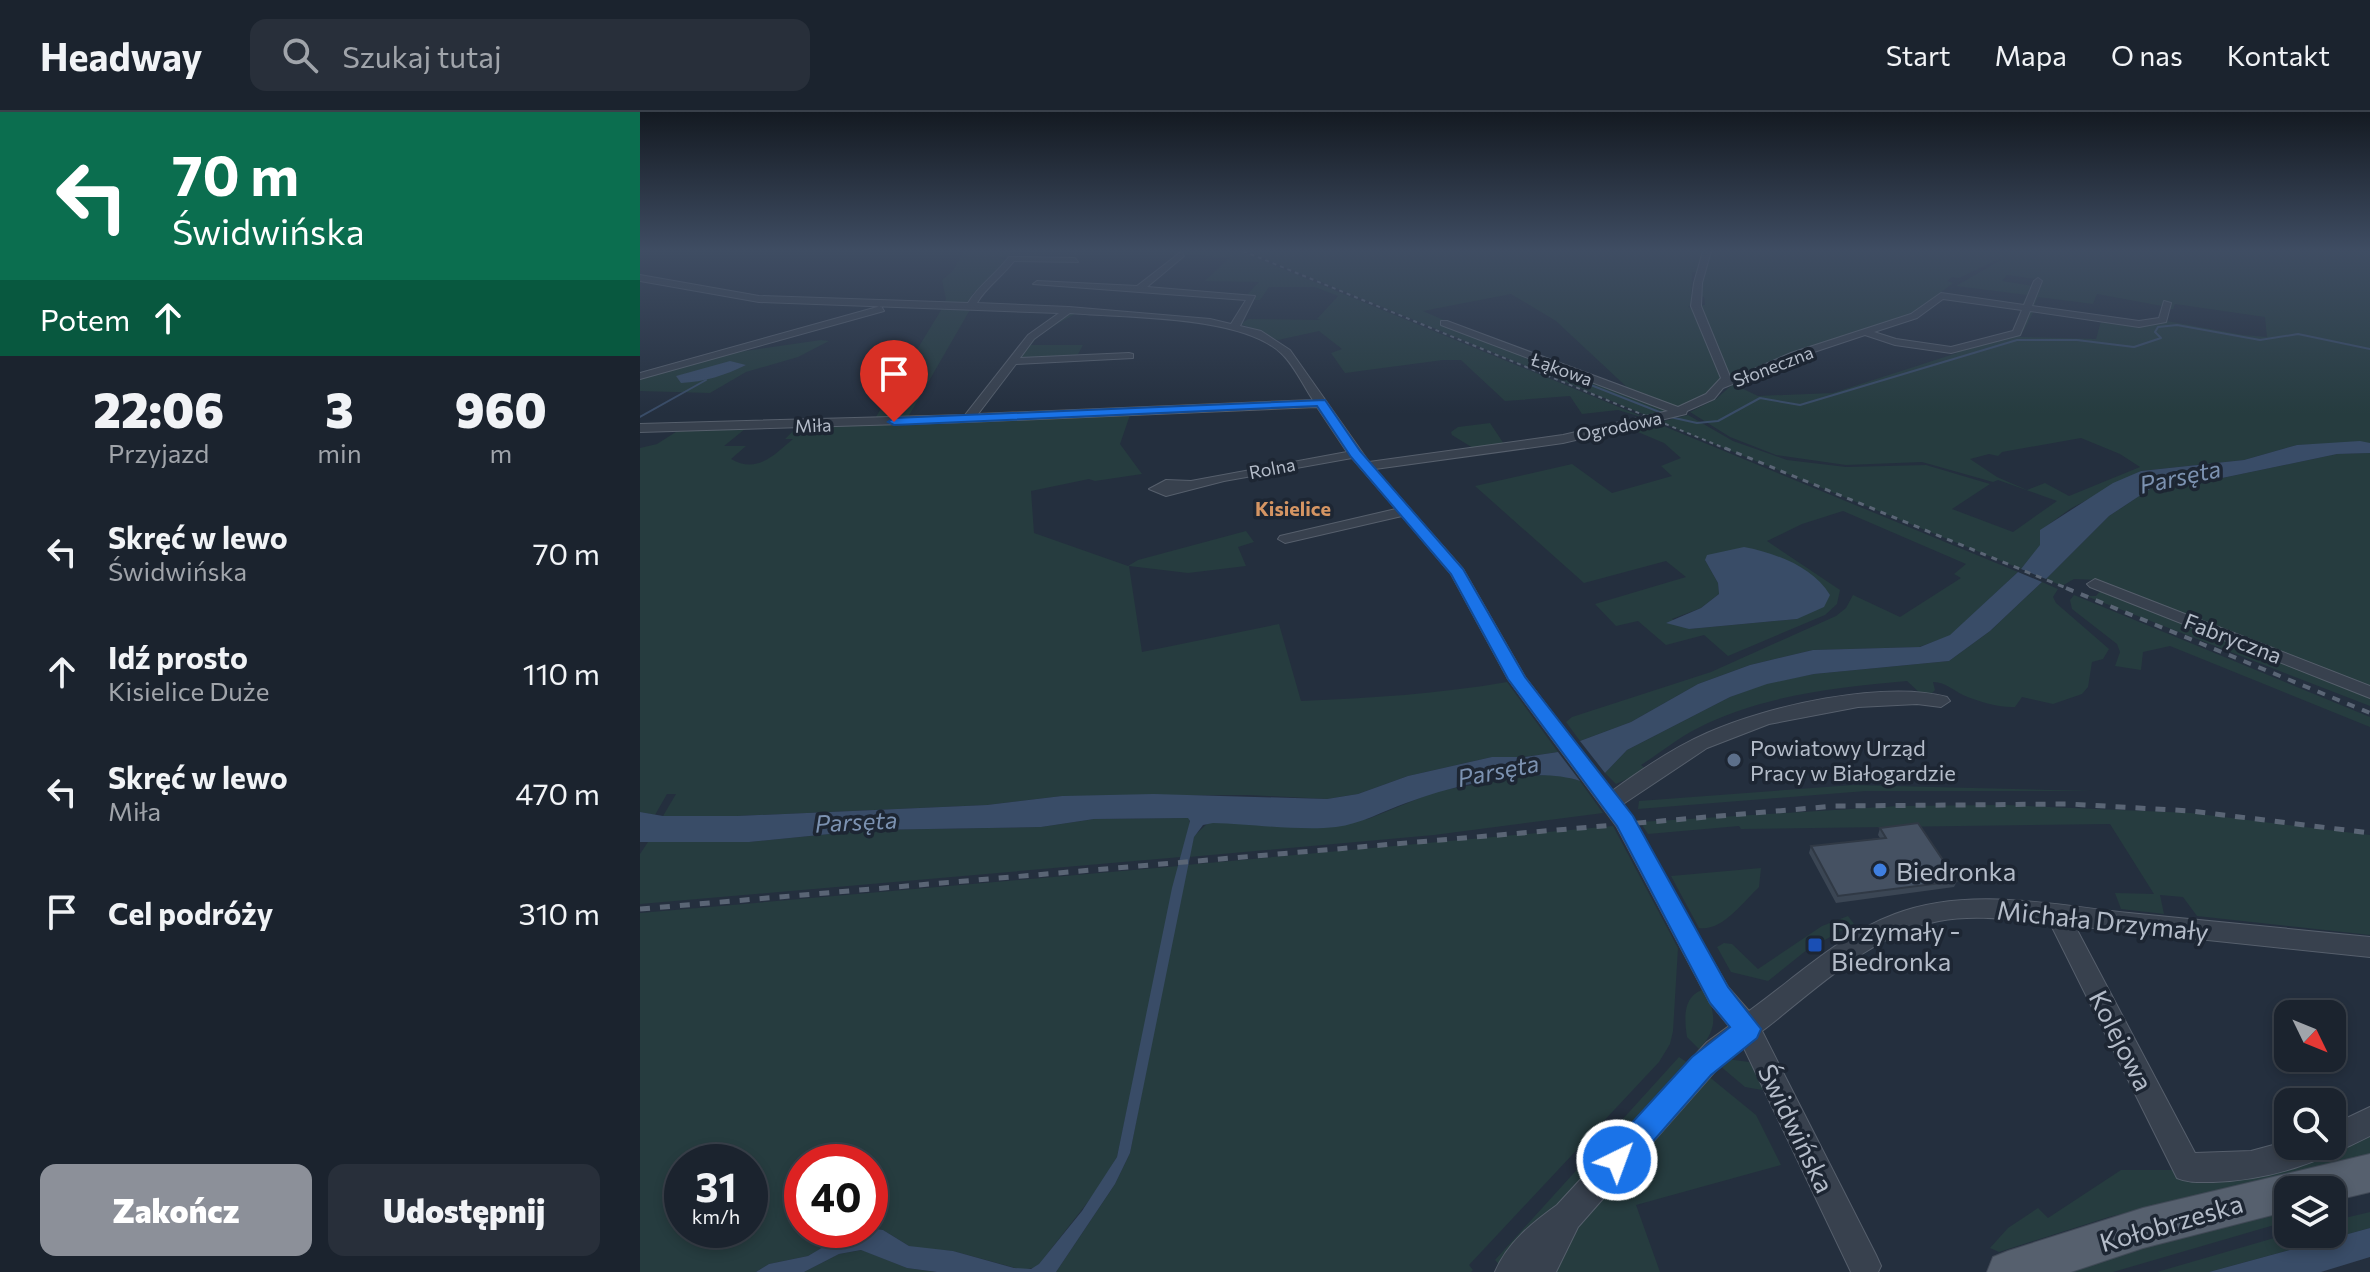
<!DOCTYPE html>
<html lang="pl">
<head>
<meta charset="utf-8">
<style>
  :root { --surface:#1b232e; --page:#282f3a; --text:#f1f3f6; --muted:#a0a4aa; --line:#39404a; --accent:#8c9099 }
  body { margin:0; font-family:Commissioner,sans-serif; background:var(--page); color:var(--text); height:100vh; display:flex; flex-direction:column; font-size:30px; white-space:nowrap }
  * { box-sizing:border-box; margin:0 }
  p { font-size:26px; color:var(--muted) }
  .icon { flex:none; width:44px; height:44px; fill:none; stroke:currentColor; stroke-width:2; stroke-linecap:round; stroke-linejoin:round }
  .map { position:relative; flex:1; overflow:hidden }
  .details { display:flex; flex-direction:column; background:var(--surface); width:640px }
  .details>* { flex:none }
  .hud { background:#0b6e4f; color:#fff; overflow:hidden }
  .needle { width:52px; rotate:133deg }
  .tools { position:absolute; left:1634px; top:888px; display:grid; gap:16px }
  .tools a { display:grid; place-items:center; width:72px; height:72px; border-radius:16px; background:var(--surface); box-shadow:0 4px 12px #0003,0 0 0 2px var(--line); font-size:40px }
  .speed { position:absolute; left:24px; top:1032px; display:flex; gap:16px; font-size:40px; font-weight:700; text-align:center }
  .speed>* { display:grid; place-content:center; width:104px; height:104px; border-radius:50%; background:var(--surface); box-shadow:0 4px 12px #0003,0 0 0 2px var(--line); line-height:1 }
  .speed small { font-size:20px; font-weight:400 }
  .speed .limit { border:12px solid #d22; background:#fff; color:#111 }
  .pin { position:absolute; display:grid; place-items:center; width:68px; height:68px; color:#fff; margin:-82px -34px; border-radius:50% 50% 50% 0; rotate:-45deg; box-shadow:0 0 8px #0007 }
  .pin .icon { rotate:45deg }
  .me { position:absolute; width:88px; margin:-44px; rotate:42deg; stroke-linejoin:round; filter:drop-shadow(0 0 6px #0008) }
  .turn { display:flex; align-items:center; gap:28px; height:168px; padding:0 40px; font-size:36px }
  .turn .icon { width:104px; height:104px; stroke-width:2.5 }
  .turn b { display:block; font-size:56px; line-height:68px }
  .then { display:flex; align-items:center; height:76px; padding:0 40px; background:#0003; gap:16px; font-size:30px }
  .eta { display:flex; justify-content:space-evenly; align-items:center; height:136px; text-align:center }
  .eta b { font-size:48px; font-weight:800; line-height:56px }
  .cta { display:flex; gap:16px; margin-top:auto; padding:16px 40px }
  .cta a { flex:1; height:92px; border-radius:16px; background:var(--accent); color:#fff; font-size:32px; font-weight:800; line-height:92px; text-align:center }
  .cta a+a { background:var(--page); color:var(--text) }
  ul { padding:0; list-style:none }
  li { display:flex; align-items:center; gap:24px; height:120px; padding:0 40px }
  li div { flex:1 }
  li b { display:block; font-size:30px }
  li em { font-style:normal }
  header { display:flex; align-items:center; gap:48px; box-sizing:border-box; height:112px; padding:0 40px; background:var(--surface); border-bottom:2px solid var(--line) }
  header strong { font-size:38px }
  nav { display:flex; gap:44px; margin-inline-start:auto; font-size:28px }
  .search { width:560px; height:72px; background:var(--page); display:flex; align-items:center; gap:20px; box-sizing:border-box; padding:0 28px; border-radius:16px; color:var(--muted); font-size:30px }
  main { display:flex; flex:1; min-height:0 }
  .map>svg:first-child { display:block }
</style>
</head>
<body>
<header>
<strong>Headway</strong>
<div class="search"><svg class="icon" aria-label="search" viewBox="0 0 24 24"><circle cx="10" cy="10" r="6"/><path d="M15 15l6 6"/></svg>Szukaj tutaj</div>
<nav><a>Start</a><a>Mapa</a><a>O nas</a><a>Kontakt</a></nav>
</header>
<main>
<section class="details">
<div class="hud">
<div class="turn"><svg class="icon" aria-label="left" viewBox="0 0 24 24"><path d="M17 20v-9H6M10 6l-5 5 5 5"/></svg><div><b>70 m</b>Świdwińska</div></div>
<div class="then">Potem<svg class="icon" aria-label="ahead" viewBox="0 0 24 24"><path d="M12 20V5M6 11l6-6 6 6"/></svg></div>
</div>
<div class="eta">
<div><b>22:06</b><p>Przyjazd</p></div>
<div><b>3</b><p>min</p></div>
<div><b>960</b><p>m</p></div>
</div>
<ul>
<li><svg class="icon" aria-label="left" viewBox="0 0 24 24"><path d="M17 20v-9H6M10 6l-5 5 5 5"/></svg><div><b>Skręć w lewo</b><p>Świdwińska</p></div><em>70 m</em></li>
<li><svg class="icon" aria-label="ahead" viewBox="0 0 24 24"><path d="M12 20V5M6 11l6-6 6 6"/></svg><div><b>Idź prosto</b><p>Kisielice Duże</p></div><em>110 m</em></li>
<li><svg class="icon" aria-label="left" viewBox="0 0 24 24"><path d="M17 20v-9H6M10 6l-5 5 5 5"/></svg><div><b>Skręć w lewo</b><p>Miła</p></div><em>470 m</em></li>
<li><svg class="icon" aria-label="arrive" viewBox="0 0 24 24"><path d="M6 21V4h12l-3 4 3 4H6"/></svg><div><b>Cel podróży</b></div><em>310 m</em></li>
</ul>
<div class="cta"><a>Zakończ</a><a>Udostępnij</a></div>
</section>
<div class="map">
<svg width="1730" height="1160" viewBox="0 0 1730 1160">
  <rect width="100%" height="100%" fill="#242f3e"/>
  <!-- green -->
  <path fill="#263c3f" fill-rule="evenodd" d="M324,139H373L369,145L359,147L368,148L348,172L333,181L331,190L304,192L306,187L302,168L312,160Z
    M511,139H599L1008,307L978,298L942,302L930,284L865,289L821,248H803L705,261L691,241L702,237L679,219L638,228L601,212L608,207L681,208L677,207L698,184L675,175H629L620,188H615V185L598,183H607L619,170L565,169L589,146Z
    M606,139H1063L1057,160H1052L1051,193L1048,195L1053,196L1082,266L1061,289L1036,296L991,279L916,209L871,182L783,199L806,209L801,211L1030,298L1013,306Z
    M1070,139H1730V331L1657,333L1604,348L1501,359L1430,397L1401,418V433L1381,457L1020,310L1048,303L1093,329L1147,348L1206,355L1286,353L1350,372L1312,397L1373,420L1417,389L1358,368L1353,370L1282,350L1206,353L1136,343L1090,325L1050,300L1076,287L1093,272L1118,284L1193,281L1317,241L1312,239L1379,223L1390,199H1394L1380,225L1456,227L1461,209L1457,207L1509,214L1527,209L1603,223L1627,225L1625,205L1535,192L1533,197H1528L1529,190L1522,194L1457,182L1453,192L1398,185L1394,194H1391L1402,168L1367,163L1362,169L1393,174L1385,194L1382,193L1387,183L1316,174L1361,148L1359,147L1319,166L1312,165L1307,169L1313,171L1271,204L1094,264L1089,262L1059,193H1065L1064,185L1059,184ZM1441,326L1480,342L1500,355L1429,384L1405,371L1387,378L1357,365L1330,347L1349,342L1358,344L1362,340Z
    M263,193L366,196H331L267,307L234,308L303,195L248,196Z
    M433,200L462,202H435L401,221L391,233H443L437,244L379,246L396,222Z
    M181,228L189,229L158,245L106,260L70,281L0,279V266L84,242Z
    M490,303L480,332L502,362L455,369L449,367L391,379L394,421L488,454L498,448L606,419L614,430L598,435L606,454L548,461L489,454L502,540L639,512L661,589C731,586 798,582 867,570L918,640L884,645H852L768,664L718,682L687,687L609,683L422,684L347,693L97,704H23L36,682H27L15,703L0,700V336L17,332L39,318L105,317L84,334H106L91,347C117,362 134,343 153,327H145L156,316Z
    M850,311L864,332L833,336L812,323L811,320L818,315Z
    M1016,311L1378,460L1310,524L1279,535L1173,538L1110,553L1058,572L991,610L940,629L926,610L932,605L1071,560L1196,504L1206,496L1213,483L1260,505L1321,466L1314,462L1326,452L1203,399L1162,412L1127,429L1200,478L1197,492L1185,503L1088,544L1064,523L1026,533L998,509L976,514L955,492L1046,465L1026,449L944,471L835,374L932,352L972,381L1032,364L1021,354L1041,346L1024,331L993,318ZM1065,448L1157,507L1049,517L1032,507L1061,496L1079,482L1078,471Z
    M1730,341V575L1460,468L1434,467L1422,474L1406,467L1469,404L1513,375L1582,366L1697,342Z
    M1402,470L1418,477L1413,485L1416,491L1469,537L1463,547L1452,550L1448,575L1442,582L1413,592L1382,585L1375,595C1359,596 1337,589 1323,583C1311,577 1307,571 1293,570L1295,578L1291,582H1281L1267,569C1198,575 1119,584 1058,616C1038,626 1020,641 1001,653L1007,658L976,672L965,661L987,638L1090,585L1127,571L1174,562L1309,549L1350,519Z
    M1461,478L1730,582V594L1446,484H1456Z
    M1434,483L1730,605V615L1530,534L1503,540L1501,558L1475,554L1480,540L1477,532L1432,497L1430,488Z
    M920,662L940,669L963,701L794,723L549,745L554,724L568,711L728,707L797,679L882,665Z
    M1213,673L1453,679H1226L998,697L999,689Z
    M1365,693L1551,701L1730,723V823L1557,804L1543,785L1520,783L1524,802L1481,797L1475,781L1514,782L1470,712L1101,717L1099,714L1008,722L1000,710L1258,694Z
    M549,706L550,712L541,745L0,792V742L8,730H109L230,718L401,715L454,707Z
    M973,714L1038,836L1033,919L1030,932L1019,950L829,1153L833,1158L831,1160H416L475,1072L490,1041L546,753Z
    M539,754L477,1045L458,1077L397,1155L383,1158L313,1139L282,1137L269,1134L243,1118L230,1116V1050H162V1118H215L168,1144L129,1152L116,1160H0V801ZM42,1050H110V1118H42Z
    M1121,756L1119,775C1104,789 1082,820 1059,816L1031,764Z
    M1208,804L1214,812L1168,837L1128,869L1091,860L1077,835L1084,831L1092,832L1118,857L1182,814Z
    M1065,877C1075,901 1079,916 1059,937L1047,925C1044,905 1043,883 1065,877Z
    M1039,945L1048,951L863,1157L855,1148Z
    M1087,947L1109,950L1128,979L1105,975L1079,953Z
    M1067,963L1116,1003L1141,1053L996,1093L1020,1160H909L923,1130Z
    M1730,1020V1042L1469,1105L1359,1140L1350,1136L1368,1116L1398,1096L1408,1106L1481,1058H1537L1666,1049Z
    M1648,1094V1109L1473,1160H1427L1482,1141Z
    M1730,1100V1116L1569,1160H1517L1648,1122H1692V1109Z
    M222,1138L267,1156L297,1160H164L199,1142Z"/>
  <!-- water -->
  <path fill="#394c67" d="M90,249L106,253C86,263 64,270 41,271L36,264Z
    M1720,329L1730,331V341L1697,342L1582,366L1513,375L1469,404L1406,467L1381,457L1400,433V418L1473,371L1501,359L1604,348L1657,333Z
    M1104,435C1136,441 1173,455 1190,483L1184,495L1157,507L1049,517L1026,511L1061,496L1079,482L1078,471L1065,448L1067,443Z
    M1378,460L1402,470L1350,519L1309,549L1174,562L1127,572L1090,585L987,638L965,661L940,629L991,610L1058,572L1110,553L1173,538L1280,535L1310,523Z
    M918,640L940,669C893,653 811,674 766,691C743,699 721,712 696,715C661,719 610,712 573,711L563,713L554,725L490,1041L475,1072L416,1160H297L267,1156L221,1138L199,1142L164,1160H116L129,1152L168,1144L207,1121L230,1116L243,1118L269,1134L313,1139L374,1156L391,1157L399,1152L442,1099L477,1045L532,776L550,709L548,706L454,707L401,715L230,718L109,730H0V700L23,704H97L347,693L422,684L514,682L687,687L718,682L768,664L852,645H885Z
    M1730,1116V1145L1681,1160H1569Z"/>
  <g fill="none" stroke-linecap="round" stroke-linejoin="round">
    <!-- stream -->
    <path stroke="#394c67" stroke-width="2" d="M905,255L1022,301
      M0,305L66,268
      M1030,305L1057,311L1078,309L1120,286L1160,293L1377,228H1437L1494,235L1521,226L1515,220L1518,215L1537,213L1620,228L1658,222L1730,237"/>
    <!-- minor casing -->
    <g stroke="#565f6c" stroke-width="2">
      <path id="minor" d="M1063,139H1071L1062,171L1061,194L1091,267L1151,241L1271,202L1301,181L1384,193L1394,169L1398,166L1402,169L1392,194L1499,209L1519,206L1524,189L1531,191L1526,210L1499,215L1390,199L1380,223L1311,241L1255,233L1225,223L1159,245L1083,276L1074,287L1047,299L1046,302L923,331L735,357L823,457L885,565L972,679C1002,657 1033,636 1067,621C1126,594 1244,568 1307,585L1310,589L1301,595L1277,592L1218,595L1129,612L1067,636L983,692L1088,875L1109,899C1155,866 1201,822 1255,802C1329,774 1412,793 1489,801C1569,809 1650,817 1730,825V845L1435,814L1555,1041L1611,1039L1648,1029V1034H1692V1013L1730,995V1024C1679,1050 1632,1068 1573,1070C1560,1070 1549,1071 1537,1066L1410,811C1373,808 1335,802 1299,809C1231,822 1176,878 1122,919L1236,1143L1241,1154L1238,1160H1211L1103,934L1085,948L938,1115L916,1160H855C867,1131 892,1111 917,1093L1067,930L1089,914L1070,891L977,715L868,567L811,462L762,404L645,431L638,427L640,424L756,397L712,346L584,369L526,384L509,377L526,368L551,369L707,340L677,295L328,310L0,320V312L325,303L388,223L419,201L119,190L0,169V163L119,184L328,191C339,173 356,162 369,145L435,146L438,150L374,149C362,165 346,175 337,191L429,195L570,207L591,212L606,188L393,172L397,169L497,174L541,140L544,144L507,175L615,184L600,214L621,219L650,238L729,350L923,323L1028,299L801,213V209H807L1038,295L1066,282L1081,266L1051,194L1054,171ZM1303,187L1382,198L1373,219L1311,235L1256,227L1234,220L1277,206ZM430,201C485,206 601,203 641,241C654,253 663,273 673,288L338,302L376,252L493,246V242L489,241L380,246L394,227Z
        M241,194L244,199L0,267V261Z
        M1455,467L1730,574V586L1450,475L1447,472Z"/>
    </g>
    <!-- major casing -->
    <g stroke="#414a57" stroke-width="2">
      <path id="major" d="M1730,1042V1080L1692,1089V1078H1648V1099L1503,1136L1431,1160H1347L1353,1145L1368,1139L1503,1096Z"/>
    </g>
    <!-- minor -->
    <use href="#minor" fill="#38414e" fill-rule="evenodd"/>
    <!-- major -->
    <use href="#major" fill="#56606e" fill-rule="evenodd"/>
    <!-- rail-far3 -->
    <path stroke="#5a6575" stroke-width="2" stroke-dasharray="4 4" stroke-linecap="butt" d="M603,139L1089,338"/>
    <!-- rail-far2 -->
    <path stroke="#5a6575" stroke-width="3" stroke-dasharray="6 6" stroke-linecap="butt" d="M1085,336L1431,478"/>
    <!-- rail-far1 -->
    <path stroke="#5a6575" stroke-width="4" stroke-dasharray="8 8" stroke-linecap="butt" d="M1426,476L1730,601"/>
    <!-- rail -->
    <path stroke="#5a6575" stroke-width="5" stroke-dasharray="10 10" stroke-linecap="butt" d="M0,797L1195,694L1429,692L1551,699L1730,721"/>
  </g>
  <!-- wall -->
  <path fill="#3b4654" d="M1240,716L1317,769L1314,775L1196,791L1169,741L1171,734L1240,726L1238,723Z"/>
  <!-- building -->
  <path fill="#455162" stroke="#303945" stroke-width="2" d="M1278,711L1317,769L1198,784L1171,734L1246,726L1240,716Z"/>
  <!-- sky -->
  <linearGradient id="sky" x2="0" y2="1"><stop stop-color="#141a22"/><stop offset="0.46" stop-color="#3f4d63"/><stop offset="1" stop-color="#3f4d63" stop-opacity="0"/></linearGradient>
  <rect width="1730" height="302" fill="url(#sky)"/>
  <!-- route -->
  <path fill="#1a73e8" stroke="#114b97" stroke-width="2" d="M685,288L720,339L823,457L885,565L993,704L1088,875L1121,917L1117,926L1071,963L988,1058L977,1063L967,1058L963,1048L967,1038L1052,945L1090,915L1070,891L977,714L868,567L811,462L711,345L677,294L254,313L248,310L254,306Z"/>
  <!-- markers -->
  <circle fill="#5c6f8a" stroke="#1d2633" stroke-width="3" cx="1094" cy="648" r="8"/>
  <circle fill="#3f7fe0" stroke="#1d2633" stroke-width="3" cx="1240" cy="758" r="8"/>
  <rect fill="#1a4fb4" stroke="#1d2633" stroke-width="3" x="1167" y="825" width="16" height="16" rx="4"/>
  <g text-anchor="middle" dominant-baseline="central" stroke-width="7" stroke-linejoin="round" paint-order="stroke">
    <!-- far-street labels -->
    <g font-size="18" fill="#b4bcc9" stroke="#1d2633">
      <text transform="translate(1133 254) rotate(-21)">Słoneczna</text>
      <text transform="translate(922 257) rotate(20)">Łąkowa</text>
      <text transform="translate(173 313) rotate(-2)">Miła</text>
      <text transform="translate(979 314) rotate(-12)">Ogrodowa</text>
      <text transform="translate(632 356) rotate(-11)">Rolna</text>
    </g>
    <!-- far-neighbourhood labels -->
    <g font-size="20" font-weight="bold" fill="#d59563" stroke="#1d2633">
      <text x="653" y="396">Kisielice</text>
    </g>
    <!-- street labels -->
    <g font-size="22" fill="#b4bcc9" stroke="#1d2633">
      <text transform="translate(1593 526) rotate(21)">Fabryczna</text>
    </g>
    <!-- poi labels -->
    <g font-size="22" fill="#b4bcc9" stroke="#1d2633" text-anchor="start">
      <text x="1110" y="635">Powiatowy Urząd<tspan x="1110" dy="25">Pracy w Białogardzie</tspan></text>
    </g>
    <!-- water labels -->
    <g font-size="24" font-style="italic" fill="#7c92b1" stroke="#1d2633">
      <text transform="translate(1540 364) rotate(-12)">Parsęta</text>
      <text transform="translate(858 658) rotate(-11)">Parsęta</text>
      <text transform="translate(216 709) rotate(-3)">Parsęta</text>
    </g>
    <!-- near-poi labels -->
    <g font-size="26" fill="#b4bcc9" stroke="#1d2633" text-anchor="start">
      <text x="1256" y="758">Biedronka</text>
      <text x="1191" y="818">Drzymały -<tspan x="1191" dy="30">Biedronka</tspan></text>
    </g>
    <!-- near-street labels -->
    <g font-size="26" fill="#b4bcc9" stroke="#1d2633">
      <text transform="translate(1463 808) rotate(6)">Michała Drzymały</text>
      <text transform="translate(1482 928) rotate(63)">Kolejowa</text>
      <text transform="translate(1157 1016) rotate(64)">Świdwińska</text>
      <text transform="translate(1531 1110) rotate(-16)">Kołobrzeska</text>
    </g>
  </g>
</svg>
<div class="tools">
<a><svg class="needle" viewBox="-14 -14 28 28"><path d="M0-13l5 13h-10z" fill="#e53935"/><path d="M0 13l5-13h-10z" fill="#a0a4aa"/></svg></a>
<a><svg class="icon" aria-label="search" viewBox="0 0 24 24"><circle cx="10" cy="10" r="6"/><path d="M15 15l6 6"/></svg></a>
<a><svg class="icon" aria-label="layers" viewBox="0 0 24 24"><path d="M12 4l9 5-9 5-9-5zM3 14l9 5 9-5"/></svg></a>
</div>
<div class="speed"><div>31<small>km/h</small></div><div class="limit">40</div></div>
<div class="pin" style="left:254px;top:310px;background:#d93025"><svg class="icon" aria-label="arrive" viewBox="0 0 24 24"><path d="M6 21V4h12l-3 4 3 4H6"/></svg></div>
<svg class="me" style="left:977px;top:1048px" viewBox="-20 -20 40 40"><circle r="17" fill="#1a73e8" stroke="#fff" stroke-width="3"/><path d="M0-11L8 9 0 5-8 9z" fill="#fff"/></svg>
</div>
</main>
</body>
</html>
